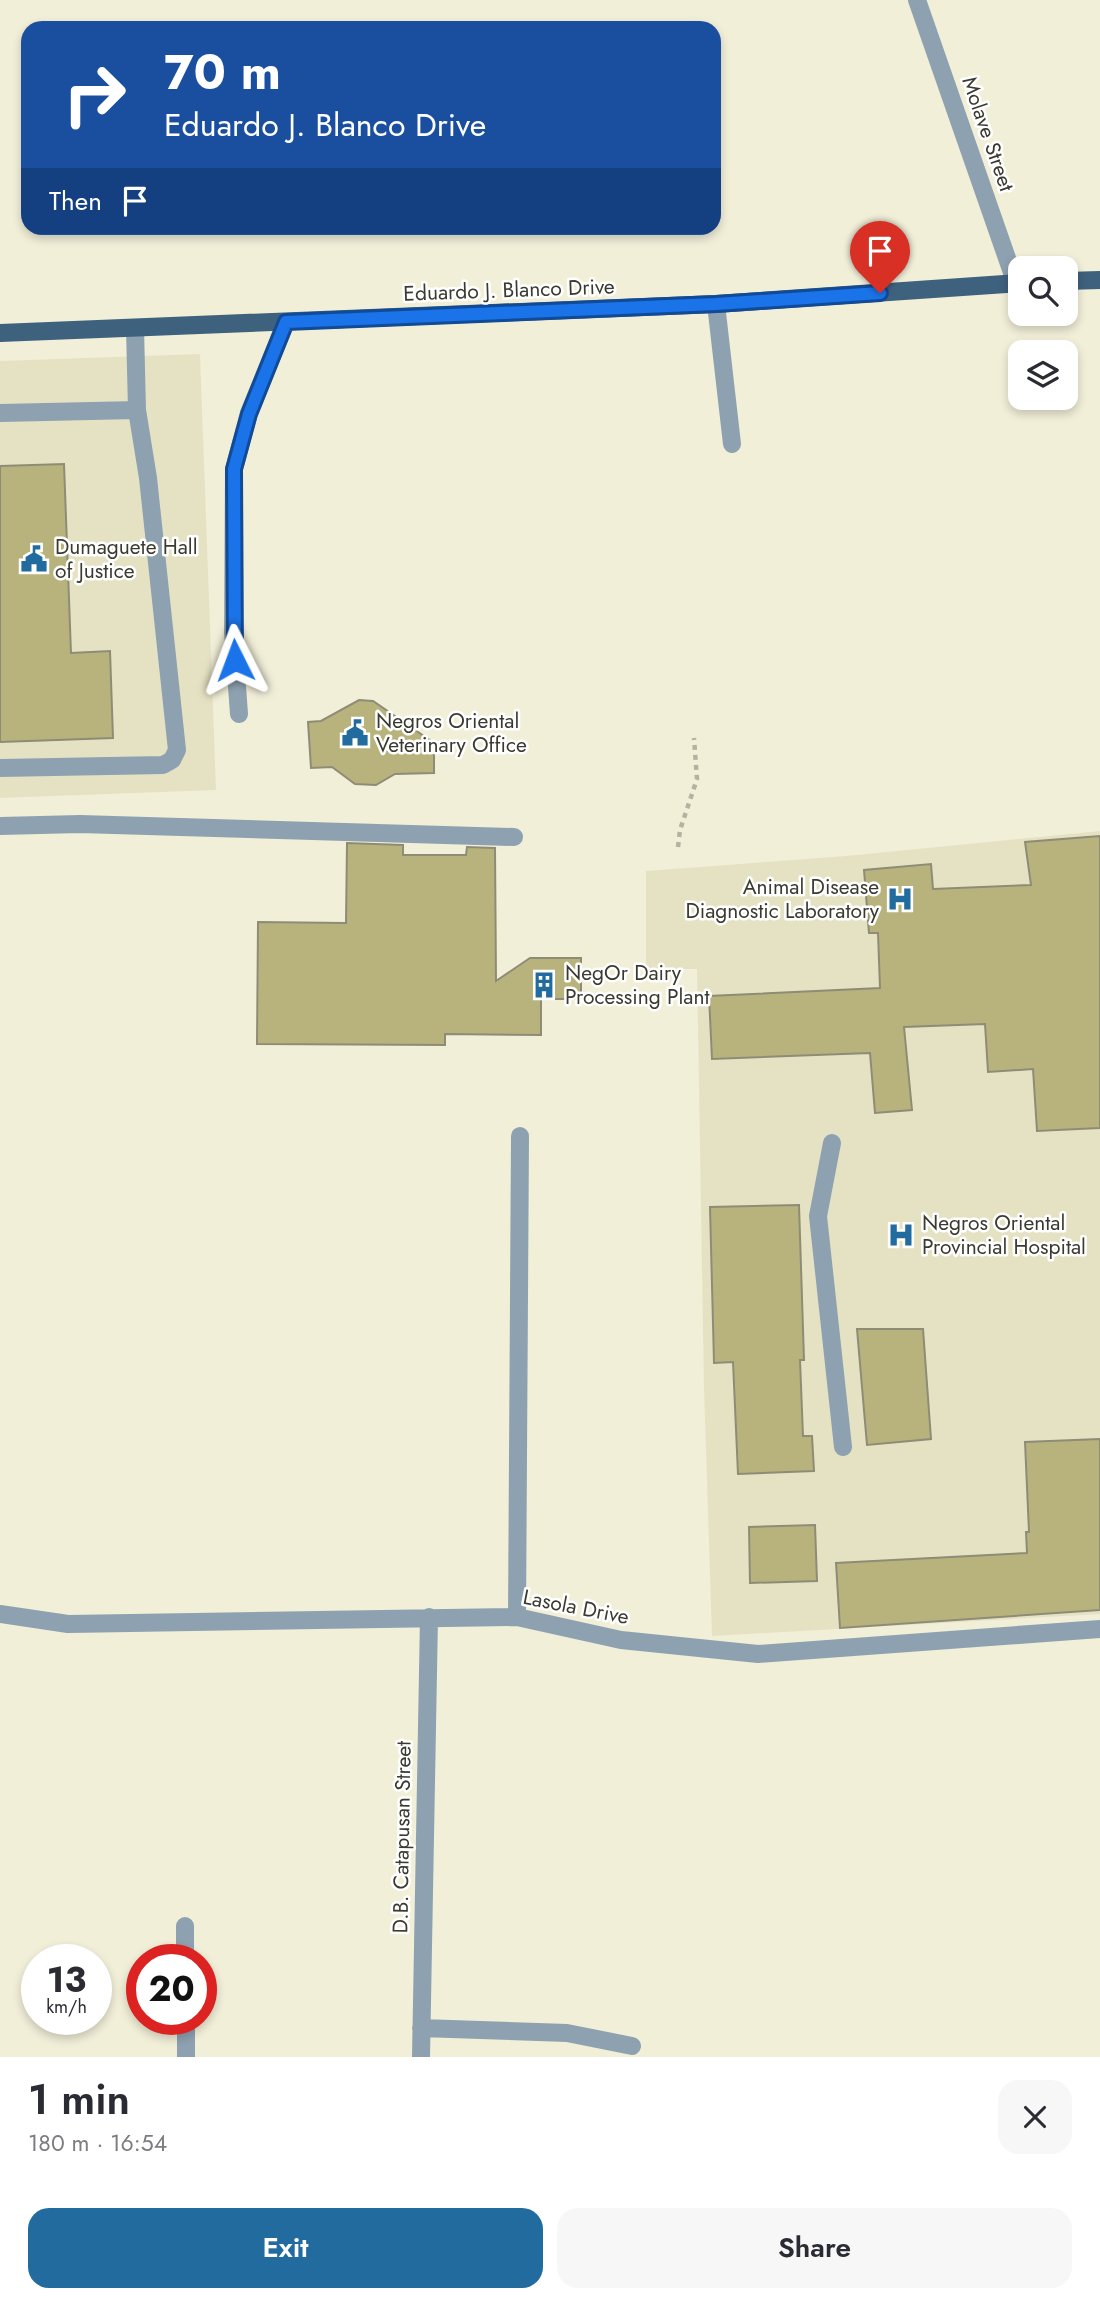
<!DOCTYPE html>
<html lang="en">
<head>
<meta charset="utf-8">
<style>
  :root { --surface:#fff; --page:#f7f7f7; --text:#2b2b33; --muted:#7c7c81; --accent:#216b9e }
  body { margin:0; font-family:Jost,sans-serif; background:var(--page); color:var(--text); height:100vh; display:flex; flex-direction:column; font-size:26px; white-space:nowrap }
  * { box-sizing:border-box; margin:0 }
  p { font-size:23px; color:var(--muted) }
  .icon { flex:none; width:38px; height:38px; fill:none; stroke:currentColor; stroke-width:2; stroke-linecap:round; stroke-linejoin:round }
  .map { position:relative; height:2057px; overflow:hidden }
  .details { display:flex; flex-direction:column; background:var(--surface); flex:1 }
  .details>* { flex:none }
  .top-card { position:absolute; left:21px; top:21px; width:700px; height:214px; border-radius:21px; box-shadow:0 4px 10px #0003; background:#1a4fa0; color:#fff; overflow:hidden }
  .tools { position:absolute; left:1008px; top:256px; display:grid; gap:14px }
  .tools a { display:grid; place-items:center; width:70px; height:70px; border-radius:14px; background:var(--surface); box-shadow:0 4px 10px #0003; font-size:35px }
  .speed { position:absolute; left:21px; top:1944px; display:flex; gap:14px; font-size:35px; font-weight:700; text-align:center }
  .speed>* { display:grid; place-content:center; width:91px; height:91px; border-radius:50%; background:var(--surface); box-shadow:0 4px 10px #0003; line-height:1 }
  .speed small { font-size:18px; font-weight:400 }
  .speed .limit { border:10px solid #d22; background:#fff; color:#111 }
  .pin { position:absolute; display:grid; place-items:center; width:60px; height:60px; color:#fff; margin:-72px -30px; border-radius:50% 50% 50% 0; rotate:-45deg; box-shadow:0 0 7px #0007 }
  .pin .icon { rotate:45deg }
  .me { position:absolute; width:77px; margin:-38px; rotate:357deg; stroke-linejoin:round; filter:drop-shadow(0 0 5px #0008) }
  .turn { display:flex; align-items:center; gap:24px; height:147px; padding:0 28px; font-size:32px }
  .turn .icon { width:91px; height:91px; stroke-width:2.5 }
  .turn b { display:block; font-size:49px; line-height:60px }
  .then { display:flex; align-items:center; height:66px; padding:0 28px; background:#0003; gap:14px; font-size:26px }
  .round { display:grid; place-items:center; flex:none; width:74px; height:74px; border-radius:21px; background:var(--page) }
  .overview { display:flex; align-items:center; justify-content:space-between; height:119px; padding:0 28px }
  h1 { font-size:42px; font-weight:600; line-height:52px }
  .primary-button { display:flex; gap:14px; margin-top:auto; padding:14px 28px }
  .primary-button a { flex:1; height:80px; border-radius:21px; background:var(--accent); color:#fff; font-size:28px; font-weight:600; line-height:80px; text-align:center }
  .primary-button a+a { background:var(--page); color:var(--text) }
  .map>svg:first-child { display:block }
</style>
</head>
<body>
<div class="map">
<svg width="1100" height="2057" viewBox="0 0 1100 2057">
  <rect width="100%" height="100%" fill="#f1efd8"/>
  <!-- built -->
  <path fill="#e5e2c4" d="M200,354L216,790L0,798V361Z
    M1100,831V1614L712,1636L704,1389L697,969H646V871L846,856Z"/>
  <!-- building -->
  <path fill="#b8b37c" stroke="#8e8c77" stroke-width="2" d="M64,464L71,653L110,651L113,738L0,742V466Z
    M359,700L373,701L434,743V773L395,774L376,785L355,784L332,767L311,768L308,722L321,721Z
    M1100,836V1128L1037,1131L1033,1069L988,1072L985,1024L904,1027L912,1110L875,1113L870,1053L712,1059L709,996L880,988L878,933H869L864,870L931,864L933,889L1031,885L1025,842Z
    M347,843L403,845V855H466L467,847L495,848L496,981L530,958H581V999H541V1035L445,1034V1045L257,1044L258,922L346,923Z
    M799,1205L804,1360H800L803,1436H812L814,1471L738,1474L733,1362L714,1363L710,1207Z
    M857,1329H923L931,1439L867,1445Z
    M1100,1439V1610L840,1628L836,1563L1027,1553L1026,1532H1029L1025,1442Z
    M815,1525L817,1581L750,1583L749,1527Z"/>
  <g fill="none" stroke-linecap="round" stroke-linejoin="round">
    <!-- path -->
    <path stroke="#b4b2a0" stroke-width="4.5" stroke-dasharray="5 5" stroke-linecap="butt" d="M678,847L680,830L697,779L694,738"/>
    <!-- minor -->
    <path stroke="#8ea1b1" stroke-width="18" d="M917,0L1016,284
      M716,304L732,444
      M135,328L137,410
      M0,413L137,410L148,478L177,750L172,760L163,765L0,768
      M239,714L233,632L234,469L249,413L286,322
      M0,826L80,824L514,837
      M832,1143L818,1216L843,1447
      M0,1614L68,1624L517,1617L621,1640L758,1654L1100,1629
      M517,1617L520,1136
      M185,1926V1960
      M186,2020V2057
      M421,2028L567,2033L632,2046
      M421,2057L429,1617"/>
    <!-- major -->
    <path stroke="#3e617e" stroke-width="18" d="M1066,281L1100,280
      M0,333L716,304L1020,283"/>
  </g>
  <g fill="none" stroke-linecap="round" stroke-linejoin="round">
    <!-- route casing -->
    <g stroke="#114b97" stroke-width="18">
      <path id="route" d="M235,660L234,469L249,414L286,322L716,304L880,293"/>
    </g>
    <!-- route -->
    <use href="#route" stroke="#1a73e8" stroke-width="12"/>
  </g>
  <!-- icons -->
  <defs>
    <g id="civic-bare" transform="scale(2.1)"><path d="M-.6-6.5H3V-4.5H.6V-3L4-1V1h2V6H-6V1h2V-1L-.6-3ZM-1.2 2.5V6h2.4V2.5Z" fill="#216b9e" stroke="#fff" stroke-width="2.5" paint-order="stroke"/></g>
    <g id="hospital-bare" transform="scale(2.1)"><path d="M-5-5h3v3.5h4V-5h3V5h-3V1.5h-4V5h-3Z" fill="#216b9e" stroke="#fff" stroke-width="2.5" paint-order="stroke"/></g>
    <g id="building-bare" transform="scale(2.1)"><path d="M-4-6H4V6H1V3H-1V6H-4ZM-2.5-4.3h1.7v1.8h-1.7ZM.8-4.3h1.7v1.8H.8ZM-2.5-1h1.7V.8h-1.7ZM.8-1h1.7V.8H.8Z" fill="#216b9e" stroke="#fff" stroke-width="2.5" paint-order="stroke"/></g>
  </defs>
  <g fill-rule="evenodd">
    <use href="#civic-bare" x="34" y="559"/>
    <use href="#civic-bare" x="355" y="733"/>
    <use href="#hospital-bare" x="900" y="899"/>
    <use href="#building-bare" x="544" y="985"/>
    <use href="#hospital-bare" x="901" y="1235"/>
  </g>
  <g text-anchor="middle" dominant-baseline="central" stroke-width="5" stroke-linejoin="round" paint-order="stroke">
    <!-- street labels -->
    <g font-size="21" fill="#3b3a31" stroke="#fff">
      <text transform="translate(988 134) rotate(71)">Molave Street</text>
      <text transform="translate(509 290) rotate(-2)">Eduardo J. Blanco Drive</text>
      <text transform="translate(576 1607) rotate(11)">Lasola Drive</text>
      <text transform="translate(402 1837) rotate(-89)">D.B. Catapusan Street</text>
    </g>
    <!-- poi labels -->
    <g font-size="21" fill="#3b3a31" stroke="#fff" text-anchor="start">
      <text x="55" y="547">Dumaguete Hall<tspan x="55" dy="24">of Justice</tspan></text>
      <text x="376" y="721">Negros Oriental<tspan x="376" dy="24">Veterinary Office</tspan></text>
      <text x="879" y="887" text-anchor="end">Animal Disease<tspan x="879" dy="24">Diagnostic Laboratory</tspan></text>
      <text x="565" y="973">NegOr Dairy<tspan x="565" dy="24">Processing Plant</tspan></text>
      <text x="922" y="1223">Negros Oriental<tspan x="922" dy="24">Provincial Hospital</tspan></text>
    </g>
  </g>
</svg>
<div class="tools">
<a><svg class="icon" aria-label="search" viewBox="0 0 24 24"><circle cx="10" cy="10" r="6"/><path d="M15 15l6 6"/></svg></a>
<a><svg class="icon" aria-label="layers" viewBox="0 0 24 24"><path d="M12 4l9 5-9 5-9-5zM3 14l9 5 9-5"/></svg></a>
</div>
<div class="speed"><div>13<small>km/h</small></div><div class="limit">20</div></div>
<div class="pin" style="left:880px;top:293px;background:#d93025"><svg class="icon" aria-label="arrive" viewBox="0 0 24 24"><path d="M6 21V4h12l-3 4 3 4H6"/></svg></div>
<svg class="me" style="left:235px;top:660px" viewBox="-20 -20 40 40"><path d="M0-17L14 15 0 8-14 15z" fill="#1a73e8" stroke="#fff" stroke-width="4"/></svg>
<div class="top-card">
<div class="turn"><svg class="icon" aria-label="right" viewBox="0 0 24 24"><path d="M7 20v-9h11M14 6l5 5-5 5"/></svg><div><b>70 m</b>Eduardo J. Blanco Drive</div></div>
<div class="then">Then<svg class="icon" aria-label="arrive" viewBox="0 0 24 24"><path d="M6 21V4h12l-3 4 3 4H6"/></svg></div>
</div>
</div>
<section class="details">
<div class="overview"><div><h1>1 min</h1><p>180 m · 16:54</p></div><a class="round"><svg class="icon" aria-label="close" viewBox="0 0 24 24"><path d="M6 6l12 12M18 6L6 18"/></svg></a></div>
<div class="primary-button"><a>Exit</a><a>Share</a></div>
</section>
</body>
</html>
